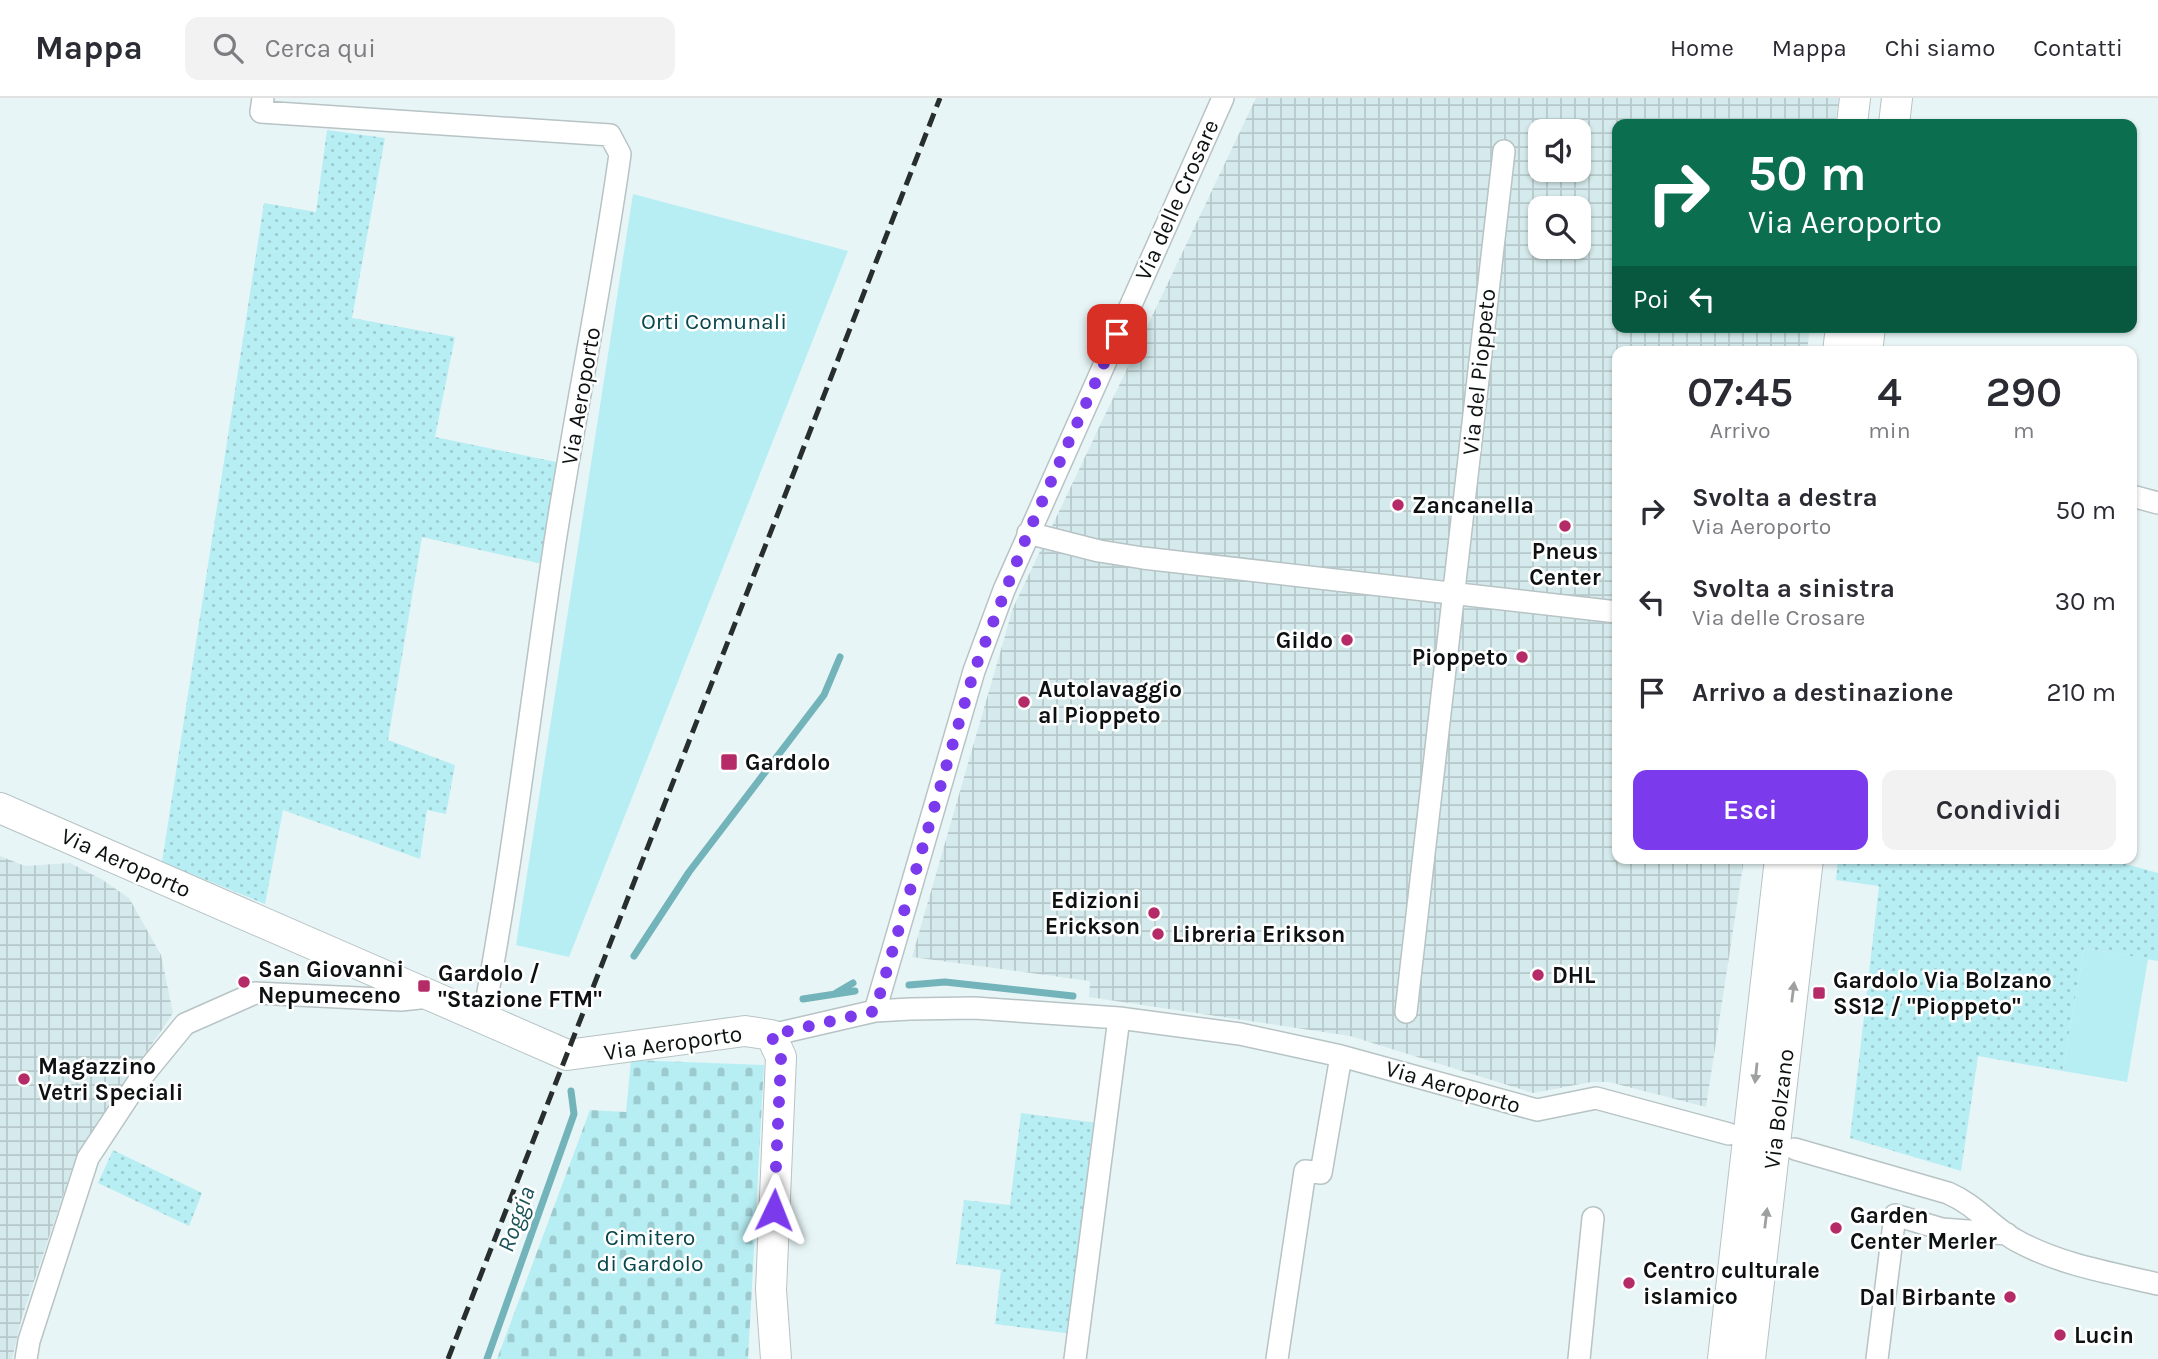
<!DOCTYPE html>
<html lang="it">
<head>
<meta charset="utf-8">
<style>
  :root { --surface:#fff; --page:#f2f2f3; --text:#2b2b33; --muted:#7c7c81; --line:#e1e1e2; --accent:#7c3aed }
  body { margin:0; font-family:Karla,sans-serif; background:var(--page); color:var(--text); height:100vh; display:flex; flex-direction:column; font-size:26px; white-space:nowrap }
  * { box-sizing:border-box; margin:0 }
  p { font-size:23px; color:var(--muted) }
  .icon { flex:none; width:38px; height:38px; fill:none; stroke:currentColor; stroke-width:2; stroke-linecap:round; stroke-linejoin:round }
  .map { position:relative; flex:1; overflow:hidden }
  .panel { position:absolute; left:1612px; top:248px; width:525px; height:518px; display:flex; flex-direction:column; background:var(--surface); border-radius:14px; box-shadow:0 2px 5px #0004 }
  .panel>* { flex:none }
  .top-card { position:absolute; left:1612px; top:21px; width:525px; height:214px; border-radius:14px; box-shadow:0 2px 5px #0004; background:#0b6e4f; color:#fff; overflow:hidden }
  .buttons { position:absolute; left:1528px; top:21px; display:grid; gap:14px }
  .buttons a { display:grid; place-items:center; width:63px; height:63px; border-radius:14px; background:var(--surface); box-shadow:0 2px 5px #0004; font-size:35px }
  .pin { position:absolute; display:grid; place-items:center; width:60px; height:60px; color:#fff; margin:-30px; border-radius:14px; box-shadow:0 4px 10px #0006 }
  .me { position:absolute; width:77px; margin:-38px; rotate:2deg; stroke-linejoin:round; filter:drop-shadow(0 0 5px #0008) }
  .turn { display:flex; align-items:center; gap:24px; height:147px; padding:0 21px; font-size:32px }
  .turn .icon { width:91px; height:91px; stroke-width:2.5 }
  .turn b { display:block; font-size:49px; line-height:60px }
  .then { display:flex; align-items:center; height:66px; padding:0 21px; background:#0003; gap:14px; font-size:26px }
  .eta { display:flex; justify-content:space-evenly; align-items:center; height:119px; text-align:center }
  .eta b { font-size:42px; font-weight:600; line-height:49px }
  .button { display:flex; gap:14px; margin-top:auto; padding:14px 21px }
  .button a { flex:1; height:80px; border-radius:14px; background:var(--accent); color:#fff; font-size:28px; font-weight:600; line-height:80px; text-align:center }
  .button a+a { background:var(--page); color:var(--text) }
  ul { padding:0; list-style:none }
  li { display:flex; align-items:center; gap:21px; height:91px; padding:0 21px }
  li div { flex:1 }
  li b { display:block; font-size:26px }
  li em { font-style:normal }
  header { display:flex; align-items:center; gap:42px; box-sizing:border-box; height:98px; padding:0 35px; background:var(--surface); border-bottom:2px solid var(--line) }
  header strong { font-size:33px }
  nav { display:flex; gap:38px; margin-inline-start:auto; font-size:24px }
  .search { width:490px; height:63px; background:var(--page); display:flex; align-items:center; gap:18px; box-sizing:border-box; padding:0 24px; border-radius:14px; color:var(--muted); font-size:26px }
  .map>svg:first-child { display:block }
</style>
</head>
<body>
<header>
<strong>Mappa</strong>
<div class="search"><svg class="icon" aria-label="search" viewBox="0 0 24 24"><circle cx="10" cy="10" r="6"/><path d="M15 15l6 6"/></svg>Cerca qui</div>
<nav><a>Home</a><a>Mappa</a><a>Chi siamo</a><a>Contatti</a></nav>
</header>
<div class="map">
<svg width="2158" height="1261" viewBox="0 0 2158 1261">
  <defs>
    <pattern id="industrial-grid" width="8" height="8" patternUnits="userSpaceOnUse" patternTransform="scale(1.75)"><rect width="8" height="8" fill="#d5eaec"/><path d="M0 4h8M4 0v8" fill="none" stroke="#b6c8c9"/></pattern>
    <pattern id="grass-dots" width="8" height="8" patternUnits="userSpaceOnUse" patternTransform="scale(1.75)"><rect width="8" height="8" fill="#b7eef3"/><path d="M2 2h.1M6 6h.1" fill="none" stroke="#9ccbcf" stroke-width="1.8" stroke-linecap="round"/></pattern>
    <pattern id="cemetery-stones" width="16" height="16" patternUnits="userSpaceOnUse" patternTransform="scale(1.75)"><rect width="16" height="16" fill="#b7eef3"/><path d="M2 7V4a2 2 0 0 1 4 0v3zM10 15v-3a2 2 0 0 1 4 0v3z" fill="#9ccbcf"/></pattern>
  </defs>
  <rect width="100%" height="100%" fill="#e8f5f6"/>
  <!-- industrial -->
  <path fill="url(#industrial-grid)" fill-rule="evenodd" d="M1256,0H1839L1835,26H1617V229H1810L1807,254H1617V761H1744L1706,1009L1609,984H1591L1533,995L1350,938L1089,899L1090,883L912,859L1013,510ZM1540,33H1578V72H1540ZM1540,110H1578V149H1540Z
    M0,758L25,768L70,765L101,781L129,800L161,857L173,915L76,1059L22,1219L12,1261H0Z"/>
  <!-- grass -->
  <path fill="url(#grass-dots)" d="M327,32L385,40L352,220L455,239L435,339L561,365L543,466L422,439L388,642L455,667L446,716L427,712L420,761L283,712L265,806L162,764L264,105L316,114Z
    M1838,761H2122V765L2158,775V863L2084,850L2063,973L1978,958L1961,1073L1850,1040L1879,788L1836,782Z
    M1021,1015L1098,1025L1072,1236L995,1226L1001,1172L956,1166L964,1102L1010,1107Z
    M113,1052L202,1095L189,1128L98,1085Z"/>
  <!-- cemetery -->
  <path fill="url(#cemetery-stones)" d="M631,962L764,967L748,1261H497L590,1012L626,1014Z"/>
  <!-- green -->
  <path fill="#b7eef3" d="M633,96L848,153L569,859L516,847Z
    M2084,850L2148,861L2127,984L2063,973Z"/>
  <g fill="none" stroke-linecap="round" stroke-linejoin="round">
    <!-- stream -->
    <path stroke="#72b4ba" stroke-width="7" d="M634,858L689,774L824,597L840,559
      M909,887L945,884L1073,898
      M836,895L853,885
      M803,901L855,893
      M487,1261L574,1016L571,993"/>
    <!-- street casing -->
    <g stroke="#b7c3c4" stroke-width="24">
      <path id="street" d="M263,0L261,14L610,37L620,56C602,186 575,314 555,444C531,603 513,763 483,921
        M2132,398L2158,405
        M1028,435L1099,453L1143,460L1617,514
        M875,913L974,573L1004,492L1223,0
        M1406,914L1504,53
        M771,937L875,913L910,911L974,910L1119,920L1240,936L1341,958L1537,1012L1596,1000L1729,1036
        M1795,1051L1948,1095C1978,1108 1993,1131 2019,1144C2062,1167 2111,1175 2158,1186
        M26,1261L29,1243L88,1060L140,981L185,926L255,895L401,902L429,899
        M1075,1261L1119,920
        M1277,1261L1305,1073L1321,1075L1341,958
        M1579,1261L1593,1120
        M1877,1261L1895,1117L1942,1131L2007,1136"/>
    </g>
    <!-- secondary casing -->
    <g stroke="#b7c3c4" stroke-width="32">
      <path id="secondary" d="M1852,26L1855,0
        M1894,26L1897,0
        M1838,254L1841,229
        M1867,254L1870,229
        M0,710L567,957L745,933L771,937L781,959L771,1192L776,1261
        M1723,1261L1780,761
        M1750,1261L1808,761"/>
    </g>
    <!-- street -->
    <use href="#street" stroke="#fff" stroke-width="21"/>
    <!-- secondary -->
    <use href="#secondary" stroke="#fff" stroke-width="30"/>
    <!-- rail -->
    <path stroke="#282d2d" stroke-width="5" stroke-dasharray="14 7" stroke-linecap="butt" d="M448,1261L940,0"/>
  </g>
  <!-- one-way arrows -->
  <defs><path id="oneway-solid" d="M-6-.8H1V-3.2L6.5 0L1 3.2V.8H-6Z" transform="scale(1.75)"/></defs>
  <g fill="#9ea0a0">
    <use href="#oneway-solid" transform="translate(1793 894) rotate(-83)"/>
    <use href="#oneway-solid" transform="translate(1756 975) rotate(96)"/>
    <use href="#oneway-solid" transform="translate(1766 1120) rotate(-83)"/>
  </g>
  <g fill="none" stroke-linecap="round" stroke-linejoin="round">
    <!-- route -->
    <path stroke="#7c3aed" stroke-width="12" stroke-dasharray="0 21.6" d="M774,1112L781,960L771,937L875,913L974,573L1028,435L1117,236"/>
  </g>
  <!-- markers -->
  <g fill="#b52b68" stroke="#fff" stroke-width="2.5">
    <circle cx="1398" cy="407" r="7"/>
    <circle cx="1565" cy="428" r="7"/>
    <circle cx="1347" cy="542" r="7"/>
    <circle cx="1522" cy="559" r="7"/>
    <circle cx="1024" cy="604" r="7"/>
    <rect x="720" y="655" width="18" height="18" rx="3.5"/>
    <circle cx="1154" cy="815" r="7"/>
    <circle cx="1158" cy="836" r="7"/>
    <circle cx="1538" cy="877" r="7"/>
    <circle cx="244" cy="884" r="7"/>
    <rect x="417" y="881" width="14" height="14" rx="3.5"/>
    <rect x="1812" y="888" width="14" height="14" rx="3.5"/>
    <circle cx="24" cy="981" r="7"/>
    <circle cx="1836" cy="1130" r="7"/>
    <circle cx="1629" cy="1185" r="7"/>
    <circle cx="2010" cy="1199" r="7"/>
    <circle cx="2060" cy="1237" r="7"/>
  </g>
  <g text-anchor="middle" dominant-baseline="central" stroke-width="5" stroke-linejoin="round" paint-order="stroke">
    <!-- street labels -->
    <g font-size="23" fill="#0d1111" stroke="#fff">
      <text transform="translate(1177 102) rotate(-66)">Via delle Crosare</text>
      <text transform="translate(1479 274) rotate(-84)">Via del Pioppeto</text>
      <text transform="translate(581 298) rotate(-80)">Via Aeroporto</text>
      <text transform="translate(126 765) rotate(24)">Via Aeroporto</text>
      <text transform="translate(673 945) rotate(-8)">Via Aeroporto</text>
      <text transform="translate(1453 989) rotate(16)">Via Aeroporto</text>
      <text transform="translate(1779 1011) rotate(-83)">Via Bolzano</text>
    </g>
    <!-- park labels -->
    <g font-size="23" fill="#08474c" stroke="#fff">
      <text x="714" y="223">Orti Comunali</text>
      <text x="650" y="1139">Cimitero<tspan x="650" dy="26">di Gardolo</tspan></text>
    </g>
    <!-- poi labels -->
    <g font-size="23" font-weight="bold" fill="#0d1111" stroke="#fff" text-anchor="start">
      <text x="1412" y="407">Zancanella</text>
      <text x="1565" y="453" text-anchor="middle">Pneus<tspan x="1565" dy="26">Center</tspan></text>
      <text x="1333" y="542" text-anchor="end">Gildo</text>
      <text x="1508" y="559" text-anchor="end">Pioppeto</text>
      <text x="1038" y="591">Autolavaggio<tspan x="1038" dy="26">al Pioppeto</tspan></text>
      <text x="745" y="664">Gardolo</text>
      <text x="1140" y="802" text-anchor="end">Edizioni<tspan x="1140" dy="26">Erickson</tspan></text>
      <text x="1172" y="836">Libreria Erikson</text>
      <text x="258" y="871">San Giovanni<tspan x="258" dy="26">Nepumeceno</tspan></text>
      <text x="438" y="875">Gardolo /<tspan x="438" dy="26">"Stazione FTM"</tspan></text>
      <text x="1552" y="877">DHL</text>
      <text x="1833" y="882">Gardolo Via Bolzano<tspan x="1833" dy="26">SS12 / "Pioppeto"</tspan></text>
      <text x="38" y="968">Magazzino<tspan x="38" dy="26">Vetri Speciali</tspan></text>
      <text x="1850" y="1117">Garden<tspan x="1850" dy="26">Center Merler</tspan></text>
      <text x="1643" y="1172">Centro culturale<tspan x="1643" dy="26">islamico</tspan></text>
      <text x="1996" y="1199" text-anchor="end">Dal Birbante</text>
      <text x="2074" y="1237">Lucin</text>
    </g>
    <!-- water labels -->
    <g font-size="24" font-style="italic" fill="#1a5459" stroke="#fff">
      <text transform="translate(516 1121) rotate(-70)">Roggia</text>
    </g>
  </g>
</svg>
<div class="buttons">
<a><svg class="icon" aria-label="sound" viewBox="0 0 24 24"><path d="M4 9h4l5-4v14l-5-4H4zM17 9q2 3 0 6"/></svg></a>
<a><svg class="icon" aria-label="search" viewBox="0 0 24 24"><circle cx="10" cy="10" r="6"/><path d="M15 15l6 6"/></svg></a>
</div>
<div class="pin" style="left:1117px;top:236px;background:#d93025"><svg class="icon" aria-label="arrive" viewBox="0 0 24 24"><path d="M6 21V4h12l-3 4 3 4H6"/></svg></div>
<svg class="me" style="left:774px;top:1112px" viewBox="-20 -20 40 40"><path d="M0-17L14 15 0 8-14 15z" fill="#7c3aed" stroke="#fff" stroke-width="4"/></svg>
<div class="top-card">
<div class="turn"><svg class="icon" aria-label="right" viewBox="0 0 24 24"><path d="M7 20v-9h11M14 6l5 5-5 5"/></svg><div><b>50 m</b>Via Aeroporto</div></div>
<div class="then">Poi<svg class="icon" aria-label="left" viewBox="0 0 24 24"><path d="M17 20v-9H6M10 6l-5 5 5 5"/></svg></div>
</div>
<section class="panel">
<div class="eta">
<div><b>07:45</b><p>Arrivo</p></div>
<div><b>4</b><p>min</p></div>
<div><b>290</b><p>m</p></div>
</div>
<ul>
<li><svg class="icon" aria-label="right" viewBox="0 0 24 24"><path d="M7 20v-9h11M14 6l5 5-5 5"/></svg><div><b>Svolta a destra</b><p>Via Aeroporto</p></div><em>50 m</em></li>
<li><svg class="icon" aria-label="left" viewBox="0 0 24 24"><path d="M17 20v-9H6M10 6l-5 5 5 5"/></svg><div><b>Svolta a sinistra</b><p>Via delle Crosare</p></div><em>30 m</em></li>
<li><svg class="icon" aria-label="arrive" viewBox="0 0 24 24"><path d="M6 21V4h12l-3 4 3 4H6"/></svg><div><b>Arrivo a destinazione</b></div><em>210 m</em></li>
</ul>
<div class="button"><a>Esci</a><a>Condividi</a></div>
</section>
</div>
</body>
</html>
